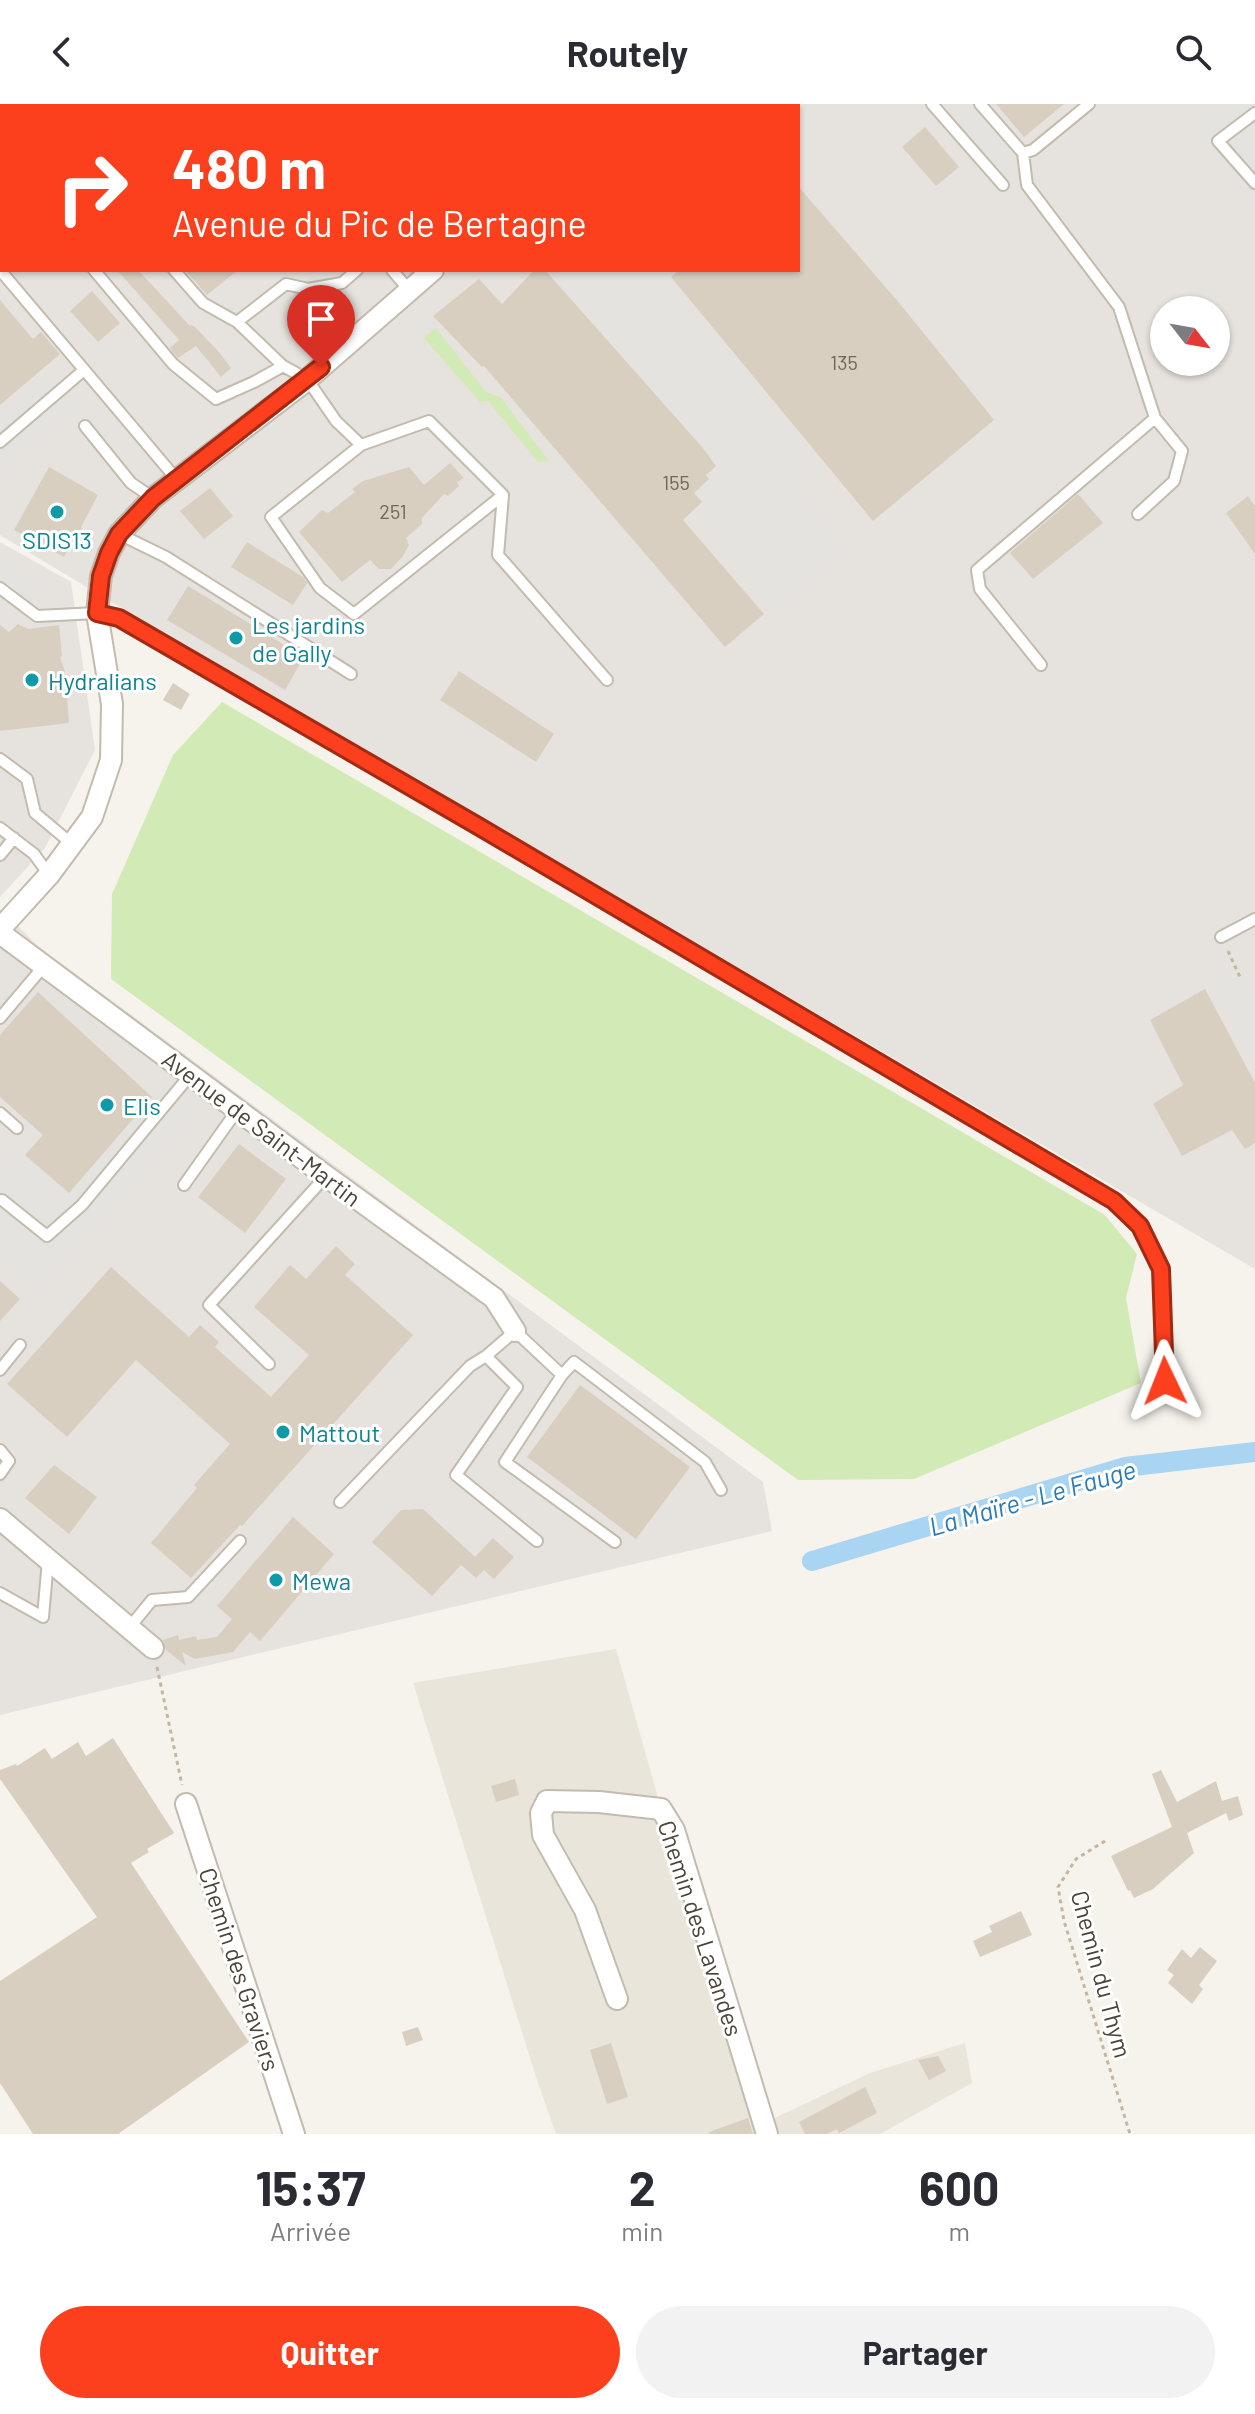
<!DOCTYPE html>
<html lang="fr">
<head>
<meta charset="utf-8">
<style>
  :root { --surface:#fff; --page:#f2f2f3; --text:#2b2b33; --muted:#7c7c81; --accent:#fc3f1d }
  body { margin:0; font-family:Barlow,sans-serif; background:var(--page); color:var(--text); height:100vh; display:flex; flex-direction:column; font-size:30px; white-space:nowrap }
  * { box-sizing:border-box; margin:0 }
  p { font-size:26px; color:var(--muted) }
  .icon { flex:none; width:44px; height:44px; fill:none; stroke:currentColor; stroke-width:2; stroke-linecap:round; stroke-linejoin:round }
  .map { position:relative; height:2030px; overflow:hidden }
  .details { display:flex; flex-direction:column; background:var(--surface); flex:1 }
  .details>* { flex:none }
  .guide { position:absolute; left:0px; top:0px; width:800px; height:168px; box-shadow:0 2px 6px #0004; background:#fc3f1d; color:#fff; overflow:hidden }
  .needle { width:52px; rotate:121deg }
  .buttons { position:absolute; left:1150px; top:192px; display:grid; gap:16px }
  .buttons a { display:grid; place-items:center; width:80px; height:80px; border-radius:50%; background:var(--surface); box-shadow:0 2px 6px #0004; font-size:40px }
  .pin { position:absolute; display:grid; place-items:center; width:68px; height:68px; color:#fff; margin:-82px -34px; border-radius:50% 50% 50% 0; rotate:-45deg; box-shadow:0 0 8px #0007 }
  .pin .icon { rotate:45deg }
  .me { position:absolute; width:88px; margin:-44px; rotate:358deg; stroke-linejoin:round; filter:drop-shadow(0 0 6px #0008) }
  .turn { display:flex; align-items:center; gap:28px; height:168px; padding:0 40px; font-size:36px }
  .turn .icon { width:104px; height:104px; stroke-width:2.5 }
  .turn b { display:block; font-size:56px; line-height:68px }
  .eta { display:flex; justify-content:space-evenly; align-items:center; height:136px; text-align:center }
  .eta b { font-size:48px; font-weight:700; line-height:56px }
  .action { display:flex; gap:16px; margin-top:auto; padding:16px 40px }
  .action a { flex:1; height:92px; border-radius:48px; background:var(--accent); color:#fff; font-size:32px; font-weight:700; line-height:92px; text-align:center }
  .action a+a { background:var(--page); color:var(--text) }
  header { display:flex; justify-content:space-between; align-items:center; height:104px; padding:0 40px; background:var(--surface); font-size:36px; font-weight:700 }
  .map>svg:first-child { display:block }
</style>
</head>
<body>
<header><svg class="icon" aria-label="back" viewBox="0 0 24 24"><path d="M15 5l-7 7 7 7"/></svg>Routely<svg class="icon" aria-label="search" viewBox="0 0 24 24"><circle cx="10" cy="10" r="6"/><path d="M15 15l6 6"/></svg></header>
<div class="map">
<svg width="1255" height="2030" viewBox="0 0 1255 2030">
  <rect width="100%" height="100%" fill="#f6f3ec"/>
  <!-- residential -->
  <path fill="#eae5da" d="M616,1545L661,1704L764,2019L870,1969L965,1939L972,1979L880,2030H556L536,1973L413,1579Z"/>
  <!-- industrial -->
  <path fill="#e6e2dd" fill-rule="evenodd" d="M0,0H1255V1165L120,503L0,431ZM2,2H798V166H2ZM1164,206H1216V258H1164Z
    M0,438L71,478L95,646L45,744L0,793Z
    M0,805L38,842L763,1378L772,1427L0,1611Z"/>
  <!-- green -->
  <path fill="#d2eab5" d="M436,224L486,288L500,293L549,357L538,358L488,297L480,298L424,234Z
    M222,598L1105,1111L1137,1150L1126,1194L1141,1279L914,1375L798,1376L111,875L112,790L173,651Z"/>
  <!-- parking -->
  <path fill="#e5e3e0" d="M945,0H994L1026,37L1001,65Z
    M1229,0H1255V95L1194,26Z
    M548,166H610L782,374L669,232L612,166H672L665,175L732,251L818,356L788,381L840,438L774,504L697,408L711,393L703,385L712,376L709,371L719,362L689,324Z
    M45,270L74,304L0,365V309Z
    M0,454L40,484L10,522L0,515Z
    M1224,867L1255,885V960L1211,875Z
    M162,983L190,1010L42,1180L0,1153V1066L17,1047L69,1089Z"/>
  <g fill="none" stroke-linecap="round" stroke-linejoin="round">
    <!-- canal -->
    <path stroke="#a9d4f2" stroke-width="20" d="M812,1457L1125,1363L1255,1348"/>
  </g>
  <!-- building -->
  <path fill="#d8cfc1" d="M996,0H1064L1024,33Z
    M925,23L959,63L936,82L902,43Z
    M798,82L900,200L994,316L873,417L671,173L679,166H798Z
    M117,166H138L190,222L192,221L195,223L219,248L231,264L221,273L196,242L178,254L170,244L179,236Z
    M185,166H238L207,191Z
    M534,166H545L702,343L716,362L706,371L709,375L694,389L702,398L683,416L764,510L725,543L484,262L482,263L433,212L479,175L502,200Z
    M92,187L120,219L98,238L70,207Z
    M0,196L33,235L41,228L60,250L0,301Z
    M450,359L464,374L457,378L459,382L448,392L444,390L422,414V420L406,434L409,441L403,452L391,465H379L370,456L342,478L299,428L322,406L328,409L355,388L352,385L363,377L409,363L424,381Z
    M49,363L98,391L81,423L84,436H73L64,453L14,426Z
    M210,384L233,412L204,435L180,407Z
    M1078,390L1103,419L1033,475L1010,449Z
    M1248,392L1255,402V450L1226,409Z
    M247,438L303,473L307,479L293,501L231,463Z
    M188,482L304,553L285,586L167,516Z
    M18,520L28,525L59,521L62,552L60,553L65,568L69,619L0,627V521L9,528Z
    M459,567L554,630L536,658L440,596Z
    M173,579L190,590L181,606L163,596Z
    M1205,885L1255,979V1039L1245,1045L1232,1026L1182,1052L1153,1000L1183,981L1150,916Z
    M38,888L152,993L69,1089L25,1051L43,1031L0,993V931Z
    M239,1040L286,1075L245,1129L198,1093Z
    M336,1142L355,1160L345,1171L413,1231L242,1422L240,1421L191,1474L151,1439L197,1384L194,1381L230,1340L136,1256L67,1333L7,1280L111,1163L189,1233L200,1221L219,1238L215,1243L271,1293L309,1251L254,1203L290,1161L306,1175Z
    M0,1177L20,1195L0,1217Z
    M580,1281L690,1363L636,1435L527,1353Z
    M54,1361L97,1393L69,1430L25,1394Z
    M423,1405L475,1453L493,1434L514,1453L494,1475L484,1466L476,1474L461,1461L432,1492L372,1438L401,1406Z
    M293,1413L334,1450L260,1537L250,1528L233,1548L195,1555L182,1548L186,1562L166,1546L163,1536L178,1531L179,1536L196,1532L197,1536L217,1533L232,1515L217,1502Z
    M113,1634L174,1729L147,1745L149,1748L131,1759L249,1938L118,2030H33L0,1979V1877L97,1813L0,1675V1666L16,1660L17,1662L45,1644L52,1655L78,1638L86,1652Z
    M1161,1666L1177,1698L1216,1677L1222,1697L1238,1692L1243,1711L1229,1717L1225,1706L1226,1709L1187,1729L1194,1749L1153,1785L1134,1794L1130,1786L1128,1787L1111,1752L1172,1723L1152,1670Z
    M515,1675L519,1691L496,1698L491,1682Z
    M1021,1807L1032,1831L980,1853L973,1837L992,1828L989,1822Z
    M1200,1843L1217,1857L1199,1881L1203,1885L1192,1900L1168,1879L1174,1871L1167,1866L1182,1845L1191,1854Z
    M418,1923L423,1936L406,1942L402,1928Z
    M611,1939L628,1993L607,2000L590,1946Z
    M938,1952L946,1967L929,1976L918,1956Z
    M865,1983L877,2009L839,2029L837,2025L827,2030H805L799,2018Z
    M748,2014L753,2030H709V2028Z"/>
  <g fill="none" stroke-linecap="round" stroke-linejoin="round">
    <!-- service casing -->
    <g stroke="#c2bbae" stroke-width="14">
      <path id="service" d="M29,0L31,2
        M331,0L333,2
        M443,0L445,2
        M493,0L495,2
        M617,0L619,2
        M932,0L1003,81
        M980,0L1023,49L1033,46L1089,0
        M54,2L56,0
        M537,2L539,0
        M1255,9L1218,37L1255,79
        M1023,49L1027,81L1119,203L1155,314L1182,347L1174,377L1138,410
        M0,166L178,377
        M94,166L173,260L216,295L254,278L283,262L307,275L336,317L361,341L429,317L503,391L498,451L607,576
        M174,166L203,199L237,218
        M392,166L409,186
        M283,262L237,218L286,180L308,185L342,179L357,166
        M85,322L131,379L153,394
        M0,338L84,266
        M361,341L271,413L320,484L354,510L503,391
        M119,430L166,453L351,570
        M0,484L37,512L97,509L119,514L1114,1097L1140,1122L1161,1165L1165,1277
        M1041,561L980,485L977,466L1155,314
        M0,655L27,675L35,709L72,740
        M0,724L34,750L49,771
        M0,751L14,734
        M1221,833L1255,815
        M0,914L43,863
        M0,1009L17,1024
        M184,1081L238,1005
        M2,1096L47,1132L82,1101L191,970
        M269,1260L209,1201L326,1072
        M0,1266L20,1241
        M562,1271L505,1358L615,1438
        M0,1346L9,1357L0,1370
        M340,1398L470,1262L486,1252
        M537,1437L456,1371L517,1283L486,1252L515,1227L562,1271L574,1258L705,1358L721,1386
        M0,1489L43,1513L48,1456
        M129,1524L152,1496L188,1493L240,1437"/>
    </g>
    <!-- minor casing -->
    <g stroke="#c2bbae" stroke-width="24">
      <path id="minor" d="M641,2L643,0
        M0,825L49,771L92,713L111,656L112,600L97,509L101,472L109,449L119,430L153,394L302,280L433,166
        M0,829L326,1072L494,1194L515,1227
        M0,1415L153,1544
        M186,1700L294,2030
        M617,1895L585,1806L543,1731L541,1709L547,1697L599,1698L661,1705L674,1726L767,2030"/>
    </g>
    <!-- path -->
    <path stroke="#c4b79f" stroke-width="3" stroke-dasharray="4 4" stroke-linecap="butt" d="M1228,847L1240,873
      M157,1563L182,1681
      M1105,1737L1076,1755L1058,1783L1064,1817L1130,2030"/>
    <!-- service -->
    <use href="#service" stroke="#fff" stroke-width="10"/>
    <!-- minor -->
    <use href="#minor" stroke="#fff" stroke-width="20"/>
  </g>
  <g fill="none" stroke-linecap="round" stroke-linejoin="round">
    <!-- route casing -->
    <g stroke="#a42913" stroke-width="20">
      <path id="route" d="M321,263L153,394L119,430L109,449L101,472L97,509L119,514L478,722L1114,1097L1140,1122L1161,1165L1165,1277"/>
    </g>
    <!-- route -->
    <use href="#route" stroke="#fc3f1d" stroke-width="14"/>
  </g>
  <!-- markers -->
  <g fill="#0f9aa8" stroke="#fff" stroke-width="3">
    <circle cx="57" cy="408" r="8"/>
    <circle cx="236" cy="534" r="8"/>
    <circle cx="32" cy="576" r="8"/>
    <circle cx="107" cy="1001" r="8"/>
    <circle cx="283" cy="1328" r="8"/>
    <circle cx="276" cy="1476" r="8"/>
  </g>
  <g text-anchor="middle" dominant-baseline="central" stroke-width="6" stroke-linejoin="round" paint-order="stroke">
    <!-- number labels -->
    <g font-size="20" fill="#6e675b">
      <text x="844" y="258">135</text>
      <text x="676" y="378">155</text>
      <text x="393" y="407">251</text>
    </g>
    <!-- culture labels -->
    <g font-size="24" fill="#0d838f" stroke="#fff" text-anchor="start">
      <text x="57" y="435" text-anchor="middle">SDIS13</text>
      <text x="252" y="520">Les jardins<tspan x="252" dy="28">de Gally</tspan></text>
      <text x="48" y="576">Hydralians</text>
      <text x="123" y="1001">Elis</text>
      <text x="299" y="1328">Mattout</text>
      <text x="292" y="1476">Mewa</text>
    </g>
    <!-- street labels -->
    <g font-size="24" fill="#4b4439" stroke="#fff">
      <text transform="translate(262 1024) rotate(37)">Avenue de Saint-Martin</text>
      <text transform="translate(701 1824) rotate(72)">Chemin des Lavandes</text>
      <text transform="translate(240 1865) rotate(72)">Chemin des Graviers</text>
      <text transform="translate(1102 1870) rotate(75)">Chemin du Thym</text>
    </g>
    <!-- water labels -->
    <g font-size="26" font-style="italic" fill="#2e7ab2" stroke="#fff">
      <text transform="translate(1032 1393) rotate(-16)">La Maïre - Le Fauge</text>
    </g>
  </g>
</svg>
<div class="buttons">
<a><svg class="needle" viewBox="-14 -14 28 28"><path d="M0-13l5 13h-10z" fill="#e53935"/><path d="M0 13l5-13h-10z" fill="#7c7c81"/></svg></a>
</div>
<div class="pin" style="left:321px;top:263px;background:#d93025"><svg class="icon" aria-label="arrive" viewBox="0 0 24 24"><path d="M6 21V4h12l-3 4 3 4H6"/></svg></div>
<svg class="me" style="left:1165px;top:1277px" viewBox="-20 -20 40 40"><path d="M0-17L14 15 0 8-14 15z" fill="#fc3f1d" stroke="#fff" stroke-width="4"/></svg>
<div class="guide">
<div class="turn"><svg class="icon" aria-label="right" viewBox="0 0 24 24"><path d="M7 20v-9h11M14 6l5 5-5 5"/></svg><div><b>480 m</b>Avenue du Pic de Bertagne</div></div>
</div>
</div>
<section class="details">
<div class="eta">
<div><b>15:37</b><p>Arrivée</p></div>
<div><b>2</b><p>min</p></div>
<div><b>600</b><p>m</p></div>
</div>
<div class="action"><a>Quitter</a><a>Partager</a></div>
</section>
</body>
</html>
